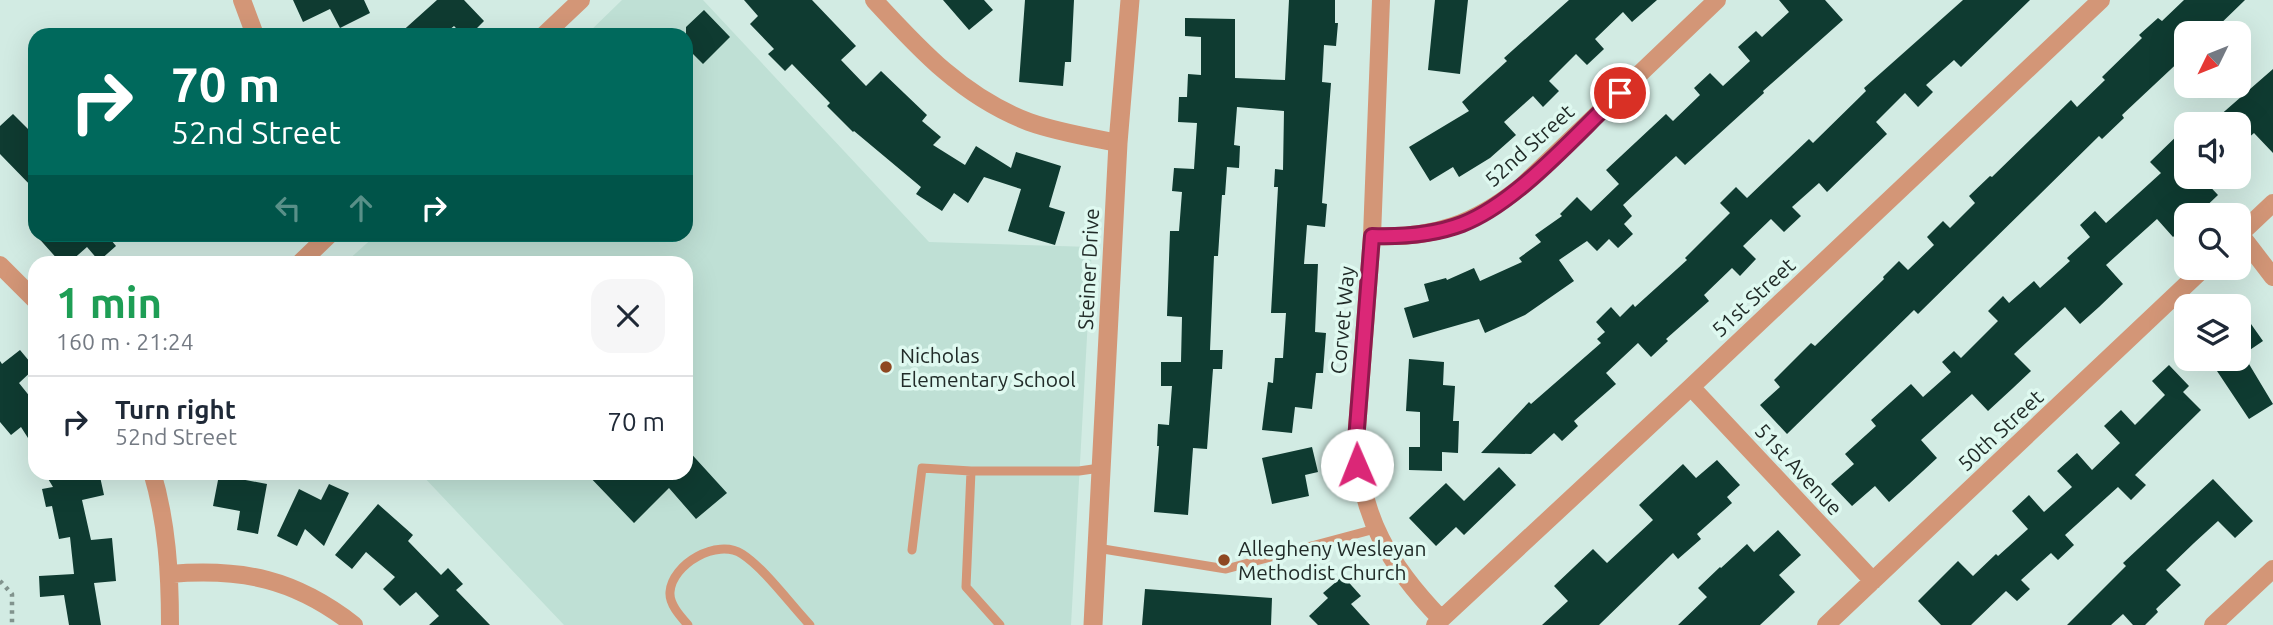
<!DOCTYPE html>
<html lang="en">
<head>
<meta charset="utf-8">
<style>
  :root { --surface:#fff; --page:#f6f6f7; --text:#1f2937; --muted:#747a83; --line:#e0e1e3 }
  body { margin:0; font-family:Ubuntu,sans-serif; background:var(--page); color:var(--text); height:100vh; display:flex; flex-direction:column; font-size:26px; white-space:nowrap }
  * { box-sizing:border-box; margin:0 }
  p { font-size:23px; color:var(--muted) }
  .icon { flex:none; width:38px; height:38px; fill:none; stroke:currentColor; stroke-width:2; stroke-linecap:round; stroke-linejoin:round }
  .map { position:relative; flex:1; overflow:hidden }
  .panel { position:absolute; left:28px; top:256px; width:665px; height:224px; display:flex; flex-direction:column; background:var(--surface); border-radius:21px; box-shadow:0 7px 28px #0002 }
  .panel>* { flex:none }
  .top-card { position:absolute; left:28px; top:28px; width:665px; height:214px; border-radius:21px; box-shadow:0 7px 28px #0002; background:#00695c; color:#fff; overflow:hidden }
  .needle { width:46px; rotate:227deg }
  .buttons { position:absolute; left:2174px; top:21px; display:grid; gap:14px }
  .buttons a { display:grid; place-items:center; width:77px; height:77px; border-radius:14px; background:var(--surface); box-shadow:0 7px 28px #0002; font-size:35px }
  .pin { position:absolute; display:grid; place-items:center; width:60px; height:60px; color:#fff; margin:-30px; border:4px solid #fff; border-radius:50%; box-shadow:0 2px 7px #0007 }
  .me { position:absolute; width:77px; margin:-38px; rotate:359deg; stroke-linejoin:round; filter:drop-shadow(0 0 5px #0008) }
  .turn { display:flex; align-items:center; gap:24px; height:147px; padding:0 28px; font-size:32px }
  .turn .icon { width:91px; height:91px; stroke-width:2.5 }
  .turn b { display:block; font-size:49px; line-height:60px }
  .lanes { display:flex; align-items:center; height:66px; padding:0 28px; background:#0003; justify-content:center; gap:35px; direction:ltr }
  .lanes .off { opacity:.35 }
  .round { display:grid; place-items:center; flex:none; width:74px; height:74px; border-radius:21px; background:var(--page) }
  .head { display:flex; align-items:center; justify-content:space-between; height:119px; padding:0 28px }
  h1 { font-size:42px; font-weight:700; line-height:52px; color:#1e9e55 }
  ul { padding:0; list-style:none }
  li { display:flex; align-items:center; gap:21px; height:91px; padding:0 28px; border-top:2px solid var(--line) }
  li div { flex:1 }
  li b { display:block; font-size:26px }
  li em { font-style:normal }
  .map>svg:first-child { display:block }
</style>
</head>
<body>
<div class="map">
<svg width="2273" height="625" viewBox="0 0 2273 625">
  <rect width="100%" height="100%" fill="#d2ebe3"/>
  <!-- built -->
  <path fill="#bfe0d5" d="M622,0H703L929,242L1092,247L1071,625H564L420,473L686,472V262H346L376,235L686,234V35H586Z"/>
  <!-- building -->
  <path fill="#0f3b31" d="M293,0H364L370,13L340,28L330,9L303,22Z
    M437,0H464L484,21L470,35H463L454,26L443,35H398Z
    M744,0H812L856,46L841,60L866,86L881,71L927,115L922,121L941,137L933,145L965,165L976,146L1011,168L1016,152L1061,166L1049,207L1065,212L1055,245L1008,231L1021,189L984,177L968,203L954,193L942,211L916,194L921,187L854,131L853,132L827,106L830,103L792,64L785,71L768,54L774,49L750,24L758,16Z
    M943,0H984L993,10L969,30Z
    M1025,0H1074L1071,62H1065L1063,86L1019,82Z
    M1289,0H1335V23H1338L1336,46L1324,45L1322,82L1331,83L1322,203L1327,204L1325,227L1307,225L1304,264H1318L1315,332L1326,333L1323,373H1316L1312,409L1295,407L1292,433L1262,430L1268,382L1273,383L1275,358H1283L1286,313H1271L1278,187H1274L1275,169L1283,170L1284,111L1237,107L1234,145L1240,146L1239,168L1227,167L1225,195H1222L1218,256H1214L1210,350H1223L1222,369H1213L1207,449L1193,448L1188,515L1154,512L1159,446H1157L1158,424L1169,425L1172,386H1161V362H1181L1182,317L1167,316L1170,231H1179L1182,192L1172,191L1174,168L1194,169L1197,123L1178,122L1179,97H1187L1188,74L1201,75V37L1185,36V18L1235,19V78L1285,80Z
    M1435,0H1468L1460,74L1428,70Z
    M1569,0H1657L1632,22L1623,12L1595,39L1604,49L1587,65L1576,54L1549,81L1559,91L1543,107L1533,96L1504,122L1516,135L1490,158L1459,177L1453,167L1430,181L1409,147L1469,111L1462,102L1507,61L1504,58Z
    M1779,0H1825L1843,20L1763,91L1764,93L1685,165L1676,156L1623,205L1632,216L1624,224L1633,234L1618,248L1609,239L1597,251L1587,241L1559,260L1574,281L1525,315L1485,333L1479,319L1413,338L1404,308L1429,301L1424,284L1446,278L1447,280L1474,268L1480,281L1522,262L1519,258L1541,242L1535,235L1562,216L1560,214L1577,197L1591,211L1619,184L1606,170L1666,114L1673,121L1700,95L1694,88L1710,73L1723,86L1750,61L1738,47L1756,31L1762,37L1789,12Z
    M1963,0H2030L1961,67L1954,60L1926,85L1933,92L1918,107L1905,93L1876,122L1887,134L1827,192L1819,183L1792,207L1801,216L1784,232L1771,219L1743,246L1756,259L1740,276L1732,268L1704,295L1709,301L1666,339L1668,341L1651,357L1638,343L1606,373L1616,384L1574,421L1578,426L1562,441L1554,433L1531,454L1481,453L1529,402L1531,404L1601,343L1597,339L1605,332L1596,322L1611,307L1620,317L1633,304L1635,307L1687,260L1685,258L1730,213L1720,203L1736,187L1747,198L1809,139L1813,143L1866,91L1864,88Z
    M2184,0H2245L2211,33H2186V55L2122,115L2124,118L2102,139L2099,136L1918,314L1914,310L1787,434L1760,405L1780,387L1774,380L1811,343L1815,346L1884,279L1883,277L1899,261L1908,270L1934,245L1927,237L1943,221L1950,228L1975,203L1969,196L1990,176L1992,177L2071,100L2077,107L2105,80L2102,77L2142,38L2139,35L2158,18L2162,21Z
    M704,10L730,37L703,64L686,47V27Z
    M2273,69V153L2254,133L2238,147V124H2210Z
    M13,114L35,136V190L0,154V126Z
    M2186,127V177H2201L2218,195L2197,215H2186V225L2173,237L2157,219L2106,265L2123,284L2099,307L2080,324L2065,307L2014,354L2031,371L2013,388L1988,411L1972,394L1921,440L1937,458L1909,484L1889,502L1875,486L1852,506L1831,484L1854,464L1845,454L1876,426L1871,420L1911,384L1923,397L1951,372L1942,362L1954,351L1961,358L1998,321L1988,311L2003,296L2009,303L2034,281L2040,288L2070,261L2067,258L2090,237L2080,225L2095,211L2106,223L2161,173L2150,162Z
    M35,234H106L116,246L99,261L87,247L70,262H60Z
    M2251,324L2263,341L2238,358V332Z
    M20,350L35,368L19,383L35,403V449L21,427L11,435L0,422V361L2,364Z
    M1409,359L1444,362L1443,385L1455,386L1453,421H1459L1458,453L1442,452V471L1409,470V447H1420V412L1406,411Z
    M2209,359H2246L2273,404L2249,419Z
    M2169,365L2189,386L2183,392L2201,410L2135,475L2146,485L2131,500L2118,487L2065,535L2074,545L2058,560L2051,553L2021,580L2030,589L2017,601L2006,591L1971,625H1941L1918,601L1958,561L1973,576L1996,554L1998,556L2028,529L2012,511L2029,495L2044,512L2072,487L2057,471L2077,453L2092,470L2120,443L2104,426L2121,410L2135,425L2165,395L2152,381Z
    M1312,447L1318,472L1305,475L1309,496L1272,504L1262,458Z
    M686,448L727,493L696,519L669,488L634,523L585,472H686Z
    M1717,460L1740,485L1727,497L1732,503L1697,534L1701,539L1678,559L1673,553L1599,625H1542L1568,601L1554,586L1593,549L1607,563L1653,520L1639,505L1667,479L1683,464L1696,478Z
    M1499,467L1516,485L1464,535L1456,527L1436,546L1409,518L1446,483L1464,501Z
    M44,472H99L104,495L82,500L91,540L112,538L116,581L94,583L101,625H69L64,595L40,597L39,576L74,574L70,537L59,539L52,506L46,507L42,489L53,487Z
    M219,475L267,484L258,534L237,530L240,511L213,506Z
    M2213,479L2253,521L2235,538L2218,521L2194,543L2166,570L2181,585L2156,609L2158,612L2145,625H2133L2123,614L2111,625H2067L2126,566L2123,563Z
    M329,484L349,493L324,546L305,529L297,546L277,536L299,489L321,500Z
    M378,504L413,535L408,541L441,575L448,568L463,584L456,590L490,625H429L439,616L416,592L400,606L383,589L395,577L366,552L352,569L335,555Z
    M1778,530L1801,555L1779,575L1795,592L1760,625H1678L1707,597L1698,588L1720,567L1721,568L1747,544L1754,552Z
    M1343,576L1361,596L1351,604L1370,625H1318L1309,616L1328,598L1323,593Z
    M1145,589L1272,598L1271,625H1142Z"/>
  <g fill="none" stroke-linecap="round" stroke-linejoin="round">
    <!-- path -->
    <path stroke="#81938d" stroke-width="4.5" stroke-dasharray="3.5 5" stroke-linecap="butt" d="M0,581L12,594V625"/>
    <!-- service -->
    <path stroke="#d39677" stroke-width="9" d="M971,471L966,587L1000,625
      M1097,548L1226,569L1375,529
      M912,550L922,468L971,471H1079L1100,468
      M688,625C680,616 669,604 670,592C672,564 717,538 742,554C764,568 791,605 810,625"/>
    <!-- minor -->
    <path stroke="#d39677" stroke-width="18" d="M242,0L255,35
      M874,0C920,50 963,97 1029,122C1057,132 1088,137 1118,143
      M1381,0L1372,236L1356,441C1361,518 1389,565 1441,619
      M544,35L581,0
      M2240,234L2273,277
      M1372,236C1433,239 1475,224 1522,186L1717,0
      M2238,236L2273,203
      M301,262L330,234
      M0,265L35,300
      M1691,387L1873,581
      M152,472C167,522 170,573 170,625
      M170,574C243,568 295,579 354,625
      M1435,625L1691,387L2101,0
      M1826,625L2204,268
      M2213,625L2273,569"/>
    <!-- tertiary -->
    <path stroke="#d39677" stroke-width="19" d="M1093,625L1118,143L1130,0"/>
  </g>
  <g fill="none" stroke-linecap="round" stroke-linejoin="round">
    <!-- route casing -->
    <g stroke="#8e194d" stroke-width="18">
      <path id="route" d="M1357,465L1356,441L1372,236C1403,237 1433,235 1462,224C1517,203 1576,134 1620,93"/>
    </g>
    <!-- route -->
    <use href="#route" stroke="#db2777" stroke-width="12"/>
  </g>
  <!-- markers -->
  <g fill="#8e4821" stroke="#dff9f0" stroke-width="2.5">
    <circle cx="886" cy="367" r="7"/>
    <circle cx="1224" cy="560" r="7"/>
  </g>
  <g text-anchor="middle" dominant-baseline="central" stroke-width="7" stroke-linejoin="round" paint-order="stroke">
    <!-- street labels -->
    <g font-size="21" fill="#212b28" stroke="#dff9f0">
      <text transform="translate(1529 145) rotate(-42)">52nd Street</text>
      <text transform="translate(1088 269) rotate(-87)">Steiner Drive</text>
      <text transform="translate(1753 297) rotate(-43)">51st Street</text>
      <text transform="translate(1342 320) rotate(-85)">Corvet Way</text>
      <text transform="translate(2000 430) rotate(-43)">50th Street</text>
      <text transform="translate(1799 469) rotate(47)">51st Avenue</text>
    </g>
    <!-- poi labels -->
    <g font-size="21" fill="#212b28" stroke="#dff9f0" text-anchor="start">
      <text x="900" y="355">Nicholas<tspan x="900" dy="24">Elementary School</tspan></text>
      <text x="1238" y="548">Allegheny Wesleyan<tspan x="1238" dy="24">Methodist Church</tspan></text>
    </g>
  </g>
</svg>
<div class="buttons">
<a><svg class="needle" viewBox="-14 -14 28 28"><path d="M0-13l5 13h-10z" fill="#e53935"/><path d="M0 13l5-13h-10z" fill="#747a83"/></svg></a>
<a><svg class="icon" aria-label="sound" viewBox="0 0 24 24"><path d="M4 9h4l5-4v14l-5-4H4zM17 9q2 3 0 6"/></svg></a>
<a><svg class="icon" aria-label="search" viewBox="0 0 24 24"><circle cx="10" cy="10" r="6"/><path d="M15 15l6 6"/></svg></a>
<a><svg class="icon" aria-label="layers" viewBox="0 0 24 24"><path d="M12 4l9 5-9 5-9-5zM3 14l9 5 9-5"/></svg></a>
</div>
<div class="pin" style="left:1620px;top:93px;background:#d93025"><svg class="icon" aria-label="arrive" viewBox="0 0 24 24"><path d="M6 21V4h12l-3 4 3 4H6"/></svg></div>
<svg class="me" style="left:1357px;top:465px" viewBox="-20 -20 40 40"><circle r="19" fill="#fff"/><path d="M0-13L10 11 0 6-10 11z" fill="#db2777"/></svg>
<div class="top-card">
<div class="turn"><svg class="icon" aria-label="right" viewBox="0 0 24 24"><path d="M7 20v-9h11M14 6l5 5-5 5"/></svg><div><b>70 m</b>52nd Street</div></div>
<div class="lanes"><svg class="icon off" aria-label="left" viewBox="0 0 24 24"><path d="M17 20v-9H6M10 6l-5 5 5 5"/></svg><svg class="icon off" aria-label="ahead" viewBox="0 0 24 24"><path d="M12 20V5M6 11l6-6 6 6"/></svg><svg class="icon" aria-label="right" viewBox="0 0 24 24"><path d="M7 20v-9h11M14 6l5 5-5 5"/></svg></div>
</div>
<section class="panel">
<div class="head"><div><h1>1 min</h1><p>160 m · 21:24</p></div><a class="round"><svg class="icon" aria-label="close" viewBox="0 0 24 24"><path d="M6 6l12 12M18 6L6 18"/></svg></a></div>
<ul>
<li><svg class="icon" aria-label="right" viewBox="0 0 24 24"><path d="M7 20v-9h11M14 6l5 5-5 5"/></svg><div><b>Turn right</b><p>52nd Street</p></div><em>70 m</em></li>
</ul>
</section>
</div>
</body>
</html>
